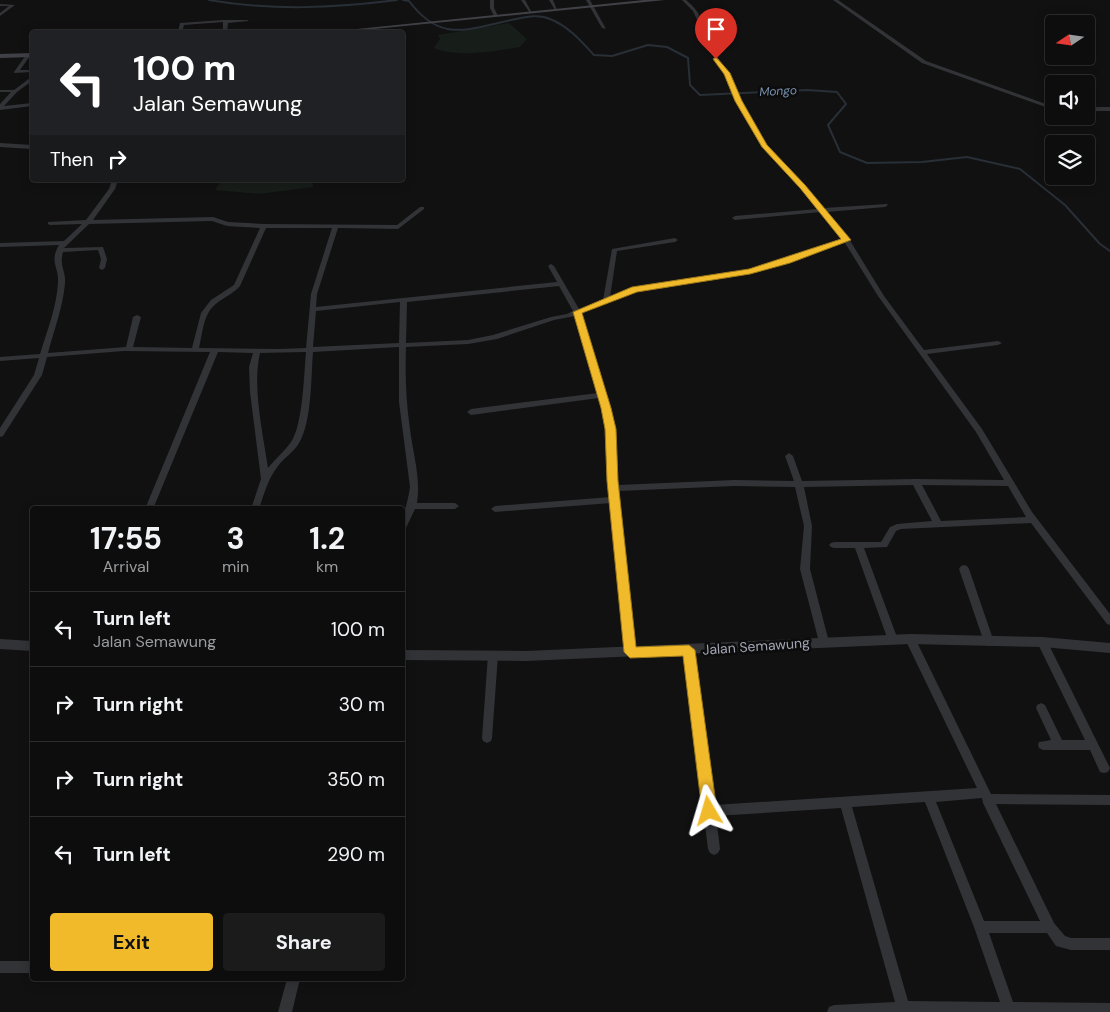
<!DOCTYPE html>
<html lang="en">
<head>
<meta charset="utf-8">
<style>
  :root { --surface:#0d0d0e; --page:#1b1b1c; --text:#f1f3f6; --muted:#9a9c9e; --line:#2d2d2e; --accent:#f1ba2a }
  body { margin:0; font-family:"DM Sans",sans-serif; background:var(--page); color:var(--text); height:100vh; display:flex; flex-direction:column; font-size:19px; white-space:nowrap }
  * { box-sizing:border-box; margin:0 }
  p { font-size:16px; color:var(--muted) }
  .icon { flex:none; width:28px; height:28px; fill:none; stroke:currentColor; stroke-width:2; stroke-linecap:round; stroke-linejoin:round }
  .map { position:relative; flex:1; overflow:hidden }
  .sheet { position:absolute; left:30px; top:506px; width:375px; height:475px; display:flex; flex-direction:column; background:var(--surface); border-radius:5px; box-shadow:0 2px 12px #0003,0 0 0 1px var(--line) }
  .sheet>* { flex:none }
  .banner { position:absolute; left:30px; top:30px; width:375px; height:152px; border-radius:5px; box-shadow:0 2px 12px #0003,0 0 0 1px var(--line); background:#202124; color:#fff; overflow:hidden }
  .needle { width:32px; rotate:257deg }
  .buttons { position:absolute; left:1045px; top:15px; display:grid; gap:10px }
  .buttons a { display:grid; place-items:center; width:50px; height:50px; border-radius:5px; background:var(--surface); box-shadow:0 2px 12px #0003,0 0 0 1px var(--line); font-size:25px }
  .pin { position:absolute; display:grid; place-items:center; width:42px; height:42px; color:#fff; margin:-51px -21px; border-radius:50% 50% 50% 0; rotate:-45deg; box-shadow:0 0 5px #0007 }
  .pin .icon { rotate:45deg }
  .me { position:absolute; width:55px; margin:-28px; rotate:353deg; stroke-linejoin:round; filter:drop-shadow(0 0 4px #0008) }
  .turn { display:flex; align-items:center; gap:18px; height:105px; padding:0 20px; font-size:22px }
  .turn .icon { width:65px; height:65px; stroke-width:2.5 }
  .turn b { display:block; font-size:35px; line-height:42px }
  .then { display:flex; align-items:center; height:48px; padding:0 20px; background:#0003; gap:10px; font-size:19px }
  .eta { display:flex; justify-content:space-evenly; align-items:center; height:85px; text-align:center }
  .eta b { font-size:30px; font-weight:700; line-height:35px }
  .action { display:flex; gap:10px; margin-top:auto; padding:10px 20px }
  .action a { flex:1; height:58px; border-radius:5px; background:var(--accent); color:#111; font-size:20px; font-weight:700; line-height:58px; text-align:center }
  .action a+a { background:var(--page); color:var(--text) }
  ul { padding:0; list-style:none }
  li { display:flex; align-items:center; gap:15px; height:75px; padding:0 20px; border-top:1px solid var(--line) }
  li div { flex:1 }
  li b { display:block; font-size:19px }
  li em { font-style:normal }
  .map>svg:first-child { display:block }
</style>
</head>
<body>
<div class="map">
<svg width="1110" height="1012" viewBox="0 0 1110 1012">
  <rect width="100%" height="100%" fill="#111112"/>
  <!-- green -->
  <path fill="#171d18" d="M509,23L527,39L520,47C496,51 456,58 434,48L440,39L438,35Z
    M222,180H312L313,187L259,194L215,190Z"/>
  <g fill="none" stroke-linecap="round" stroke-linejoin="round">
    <!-- stream -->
    <path stroke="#282f36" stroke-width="2" d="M209,0C272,11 334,8 397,0
      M403,0L409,1C442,45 469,28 516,19C526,17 539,14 550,19C568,26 581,41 594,55L612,56L648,45L667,47L688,58L690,85L700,95L807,90L837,92L846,104L828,125L840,152L867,163L922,162L967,157L1020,169L1065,205L1100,244L1110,251"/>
    <!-- minor -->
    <path fill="#323337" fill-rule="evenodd" d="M490,0H494V8L498,16H494L490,8Z
      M521,0H525L532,13H530Z
      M549,0H553L557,10H555Z
      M586,0H590L606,29L602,28Z
      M682,0H686C694,7 701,14 702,24C703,31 703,35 706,41L729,73L742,101L766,145L804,185L824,208L887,204L888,205L885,207L827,212L849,239L884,296L924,350L998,341L1002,343L998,345L927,354L982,429L1032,512L1110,614V625L1107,624L1031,523L901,529L896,531L887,547L864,548L898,640L897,643L893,644L889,643L855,548H834L831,547L829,545L831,543L834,542H881L890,527L897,524L932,521L913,485L804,487L812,526L810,569L829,642L828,645L824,646L820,645L819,642L800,569L804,526L795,487L734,486L619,491L635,652L634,655L630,656L626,655L625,652L611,503L495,512L491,509L495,506L611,497L606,429L599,398L471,415L467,412L471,409L598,393L575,316L554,320L497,339L468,344L406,347C405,375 406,402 410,429C413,454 421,478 417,503H455L459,506L455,509H415L405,530L402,531C402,516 408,503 410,487L399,402V347L313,352C311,377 312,422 299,443C294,452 284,458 278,466C268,479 264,494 259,509H251L261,479L250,392L249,367L253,353L218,352L153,509H145L210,352L124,351L47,357L42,375L3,436L0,437V428L34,375L39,358L0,361V357L40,354C47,331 57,306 58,282C59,267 49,262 59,245L0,247V243L64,241L82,224L50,225L48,224V222L86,220L109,189L112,180H118L115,189L93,220L213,217L228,222L264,224L397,225L420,207H424V209L398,229L338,228L317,294L316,307L557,282L548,266L551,264L554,266L579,309L603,300L612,249L675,238L678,240L675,242L617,251L610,297L636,287L749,270L785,260L843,239L821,212L735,220L732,218L735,216L818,209L800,187L761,146L736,101L725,73L702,41L699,35L698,22L693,11ZM212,221L227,226L260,228L234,285L211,300L201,313L192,348L133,347L141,317L137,315L133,317L126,347L48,353C54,330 63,307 65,283C66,271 59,266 63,252L98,250L101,259L99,268L102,270L105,268L107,259L103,247L64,248L89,224ZM266,228H332L311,294L306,348L279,349L199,348C203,332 203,313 217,303C225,297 234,293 240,286ZM845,243L878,296L976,432L1004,480L916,479L802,481L793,456L789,453L785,456L794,481L734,480L618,485L614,429L610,408L581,313L637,291L750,274L789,262ZM559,286L573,311L567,314L551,317L493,335L468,340L406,343L407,302ZM400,302L399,343L313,347L316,311ZM306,352C304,373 303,425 291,442C285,451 275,459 268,468C263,433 252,387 260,353ZM922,485L1008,486L1026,517L941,521Z
      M833,0H838L926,61L1054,107V110L922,63Z
      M0,4L15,5L0,16V13L9,6H0Z
      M223,20H247L249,21L228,23L227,32H223V22L184,25L182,32H178L180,23Z
      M258,29L260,30V32H256V30Z
      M26,55L30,56L20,70H32V72L14,73V72Z
      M30,78H32V81L17,92L4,106L32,103V106L0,110V104L11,92H0V90H14Z
      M1086,107H1110V111H1086Z
      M0,143L32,145V149L0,147Z
      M964,565L967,566L969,569L994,642L993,645L989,646L985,645L984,642L959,569L961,566Z
      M910,635L914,636L991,794L1110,795V805L996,804L1054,923L1065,936L1071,938H1110V950H1071L1056,946L1047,933H989L1013,1002L1110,1003V1012H827L829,1007L834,1005L895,1002L841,808L716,816L720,849L718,853L714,855L710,853L708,849L684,650L685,647L689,646L693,647L694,650L714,805L977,788L905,639L906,636ZM982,798L983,803L1040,921H984L936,802ZM925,802L974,927L1000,1002L908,1001L852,807Z
      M1042,638L1046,639L1108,764L1110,768L1108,772L1104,773L1100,772L1090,750H1043L1039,748L1038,745L1039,742L1051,740L1036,708L1037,705L1041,703L1045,705L1062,740H1085L1037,642L1038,639Z
      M493,651L497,652L498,655L492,738L491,741L487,743L483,741L482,738L488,655L489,652Z
      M0,961H32V973H0Z
      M287,979H300L292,1012H278Z"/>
    <!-- tertiary -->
    <path fill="#323337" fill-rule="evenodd" d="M910,634L1042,637L1110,643V653L1042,647L910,644L526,661L402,660V650L526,651Z
      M0,639L32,641V651L0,649Z"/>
    <!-- secondary -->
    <path fill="#404147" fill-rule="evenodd" d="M644,0H665L344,32H327Z
      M32,53V57L0,58V54Z"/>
  </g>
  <!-- route -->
  <path fill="#f1ba2a" stroke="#9d791b" d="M716,57L730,73L742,101L767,145L805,185L851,240L790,263L750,274L637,292L582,313L611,408L616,429L618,481L636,647L689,645L695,650L717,811L715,816L709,818L704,816L702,811L683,656L630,658L624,652L607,481L605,429L601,408L573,312L632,287L749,269L841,239L800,188L762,147L735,101L724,74L713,59Z"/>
  <g text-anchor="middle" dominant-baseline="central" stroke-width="5" stroke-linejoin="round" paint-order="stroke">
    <!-- far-water labels -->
    <g font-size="12" font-style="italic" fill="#7892af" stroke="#0c0c0d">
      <text transform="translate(778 91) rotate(-3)">Mongo</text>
    </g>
    <!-- street labels -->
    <g font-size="14" fill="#a2a6b3" stroke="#0c0c0d">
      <text transform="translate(756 646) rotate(-4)">Jalan Semawung</text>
    </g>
  </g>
</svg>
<div class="buttons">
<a><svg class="needle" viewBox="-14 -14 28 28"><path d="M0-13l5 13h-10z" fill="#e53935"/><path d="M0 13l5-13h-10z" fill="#9a9c9e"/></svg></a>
<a><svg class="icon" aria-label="sound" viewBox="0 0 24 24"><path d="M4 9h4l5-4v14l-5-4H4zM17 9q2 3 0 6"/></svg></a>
<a><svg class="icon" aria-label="layers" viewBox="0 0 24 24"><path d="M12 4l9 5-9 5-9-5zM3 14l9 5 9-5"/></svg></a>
</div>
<div class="pin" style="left:716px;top:59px;background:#d93025"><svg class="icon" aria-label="arrive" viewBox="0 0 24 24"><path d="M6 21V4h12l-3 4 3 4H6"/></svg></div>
<svg class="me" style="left:709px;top:811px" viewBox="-20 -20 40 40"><path d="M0-17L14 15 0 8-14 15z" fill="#f1ba2a" stroke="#fff" stroke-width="4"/></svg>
<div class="banner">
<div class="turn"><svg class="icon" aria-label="left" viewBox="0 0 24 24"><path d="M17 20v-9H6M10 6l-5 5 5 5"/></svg><div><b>100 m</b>Jalan Semawung</div></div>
<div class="then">Then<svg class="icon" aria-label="right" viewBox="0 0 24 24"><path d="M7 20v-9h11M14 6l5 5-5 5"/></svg></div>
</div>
<section class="sheet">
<div class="eta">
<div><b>17:55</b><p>Arrival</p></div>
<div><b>3</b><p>min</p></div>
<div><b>1.2</b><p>km</p></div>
</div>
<ul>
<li><svg class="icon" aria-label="left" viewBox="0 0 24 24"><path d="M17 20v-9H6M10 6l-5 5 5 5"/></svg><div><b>Turn left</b><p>Jalan Semawung</p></div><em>100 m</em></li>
<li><svg class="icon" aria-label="right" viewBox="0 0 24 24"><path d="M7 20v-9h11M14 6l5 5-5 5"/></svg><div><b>Turn right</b></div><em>30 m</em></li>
<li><svg class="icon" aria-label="right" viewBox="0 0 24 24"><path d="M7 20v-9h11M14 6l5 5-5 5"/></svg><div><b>Turn right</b></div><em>350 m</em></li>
<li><svg class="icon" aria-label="left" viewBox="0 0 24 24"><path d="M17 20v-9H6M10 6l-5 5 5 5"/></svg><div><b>Turn left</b></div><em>290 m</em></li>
</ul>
<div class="action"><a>Exit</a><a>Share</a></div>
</section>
</div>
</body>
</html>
